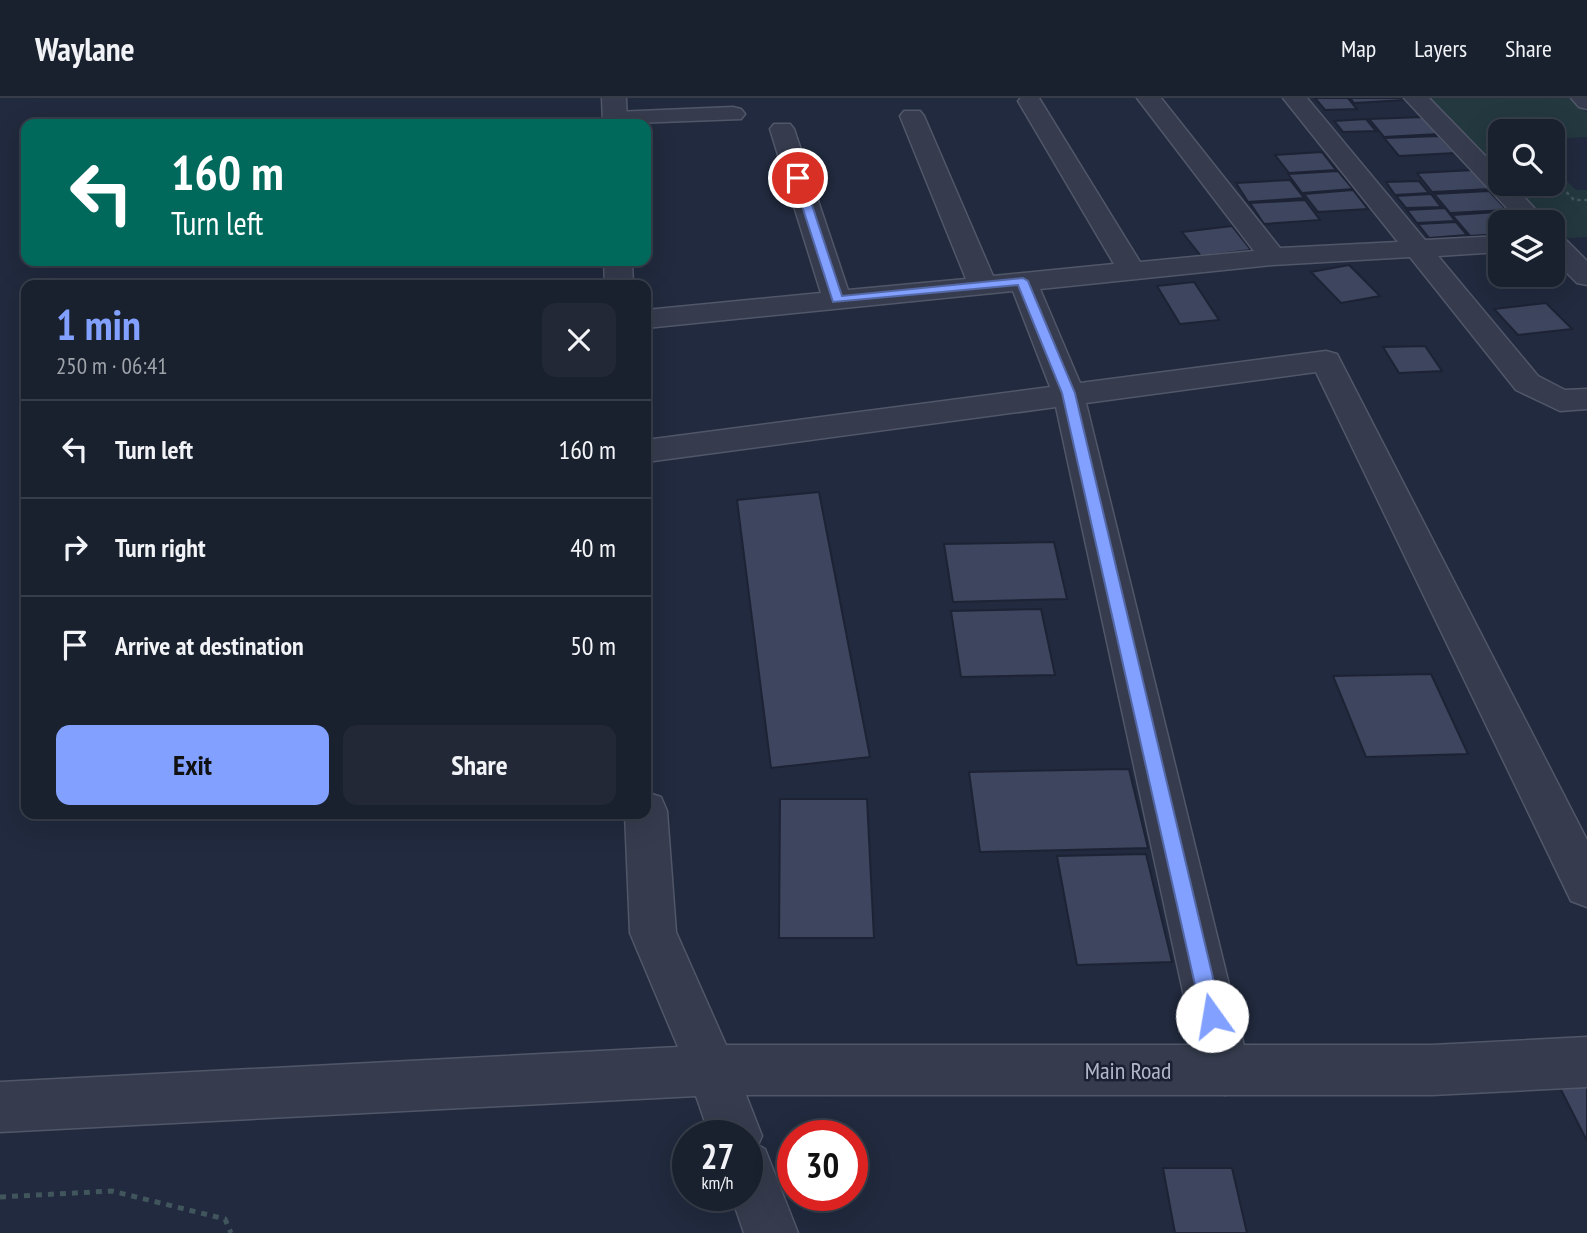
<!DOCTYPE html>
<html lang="en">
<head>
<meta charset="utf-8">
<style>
  :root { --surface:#19202e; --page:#222836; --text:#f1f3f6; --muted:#9fa3aa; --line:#373e4a; --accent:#81a0ff }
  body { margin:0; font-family:"PT Sans Narrow",sans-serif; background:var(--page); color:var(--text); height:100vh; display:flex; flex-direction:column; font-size:26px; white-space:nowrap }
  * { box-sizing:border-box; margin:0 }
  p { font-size:23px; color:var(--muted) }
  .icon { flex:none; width:38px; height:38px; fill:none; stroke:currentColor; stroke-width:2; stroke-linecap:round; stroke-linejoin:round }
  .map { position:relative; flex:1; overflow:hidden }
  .details { position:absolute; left:21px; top:182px; width:630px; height:539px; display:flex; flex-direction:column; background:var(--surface); border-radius:14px; box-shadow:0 7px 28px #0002,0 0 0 2px var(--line) }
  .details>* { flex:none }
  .guide { position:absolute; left:21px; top:21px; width:630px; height:147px; border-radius:14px; box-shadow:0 7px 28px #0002,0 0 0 2px var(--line); background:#00695c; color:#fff; overflow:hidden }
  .controls { position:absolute; left:1488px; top:21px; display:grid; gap:14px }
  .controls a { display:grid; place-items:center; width:77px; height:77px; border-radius:14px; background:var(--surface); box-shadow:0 7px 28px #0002,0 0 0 2px var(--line); font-size:35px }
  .speed { position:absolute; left:672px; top:1022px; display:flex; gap:14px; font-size:35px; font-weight:700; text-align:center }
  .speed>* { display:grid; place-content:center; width:91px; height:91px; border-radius:50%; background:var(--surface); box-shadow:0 7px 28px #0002,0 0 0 2px var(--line); line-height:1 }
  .speed small { font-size:18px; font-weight:400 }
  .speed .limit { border:10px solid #d22; background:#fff; color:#111 }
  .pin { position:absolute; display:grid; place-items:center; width:60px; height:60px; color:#fff; margin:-30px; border:4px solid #fff; border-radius:50%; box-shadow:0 2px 7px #0007 }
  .me { position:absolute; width:77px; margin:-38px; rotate:347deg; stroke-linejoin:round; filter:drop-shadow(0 0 5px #0008) }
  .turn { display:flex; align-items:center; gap:24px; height:147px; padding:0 35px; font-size:32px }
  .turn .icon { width:91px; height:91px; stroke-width:2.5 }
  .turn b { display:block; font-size:49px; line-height:60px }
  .round { display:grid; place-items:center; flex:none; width:74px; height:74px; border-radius:14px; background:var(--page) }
  .summary { display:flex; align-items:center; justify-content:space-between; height:119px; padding:0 35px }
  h1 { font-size:42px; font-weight:800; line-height:52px; color:var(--accent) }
  .primary-button { display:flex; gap:14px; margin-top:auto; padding:14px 35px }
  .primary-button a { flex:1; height:80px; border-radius:14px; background:var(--accent); color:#111; font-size:28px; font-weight:800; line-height:80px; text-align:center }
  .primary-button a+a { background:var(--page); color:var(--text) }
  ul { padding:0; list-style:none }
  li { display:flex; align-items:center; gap:21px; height:98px; padding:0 35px; border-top:2px solid var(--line) }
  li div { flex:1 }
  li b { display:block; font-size:26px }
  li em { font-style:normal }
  header { display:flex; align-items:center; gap:42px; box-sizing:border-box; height:98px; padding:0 35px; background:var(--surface); border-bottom:2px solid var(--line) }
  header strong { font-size:33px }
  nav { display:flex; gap:38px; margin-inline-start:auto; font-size:24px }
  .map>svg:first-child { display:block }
</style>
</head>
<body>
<header>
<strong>Waylane</strong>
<nav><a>Map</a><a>Layers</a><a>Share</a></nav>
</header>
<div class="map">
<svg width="1587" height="1135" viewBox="0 0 1587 1135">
  <rect width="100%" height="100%" fill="#212a3e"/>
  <!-- green -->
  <path fill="#23383f" d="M1428,0H1571L1587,15V39L1552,41V33H1500V81Z
    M1552,69L1576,92H1587V139L1552,141V124H1538L1504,86H1552Z"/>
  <!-- building -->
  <path fill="#3d465e" stroke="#1d2335" stroke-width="2" d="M1315,0H1348L1357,11L1325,12Z
    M1350,0H1404L1406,2L1354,5Z
    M1423,19L1439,36L1384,39L1369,21Z
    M1366,21L1376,33L1343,34L1334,23Z
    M1439,38L1455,55L1399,58L1384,40Z
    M1322,54L1336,72L1289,75L1275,57Z
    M1474,72L1491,91L1432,94L1417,75Z
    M1338,73L1353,91L1302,95L1288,76Z
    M1290,82L1304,100L1248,104L1236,85Z
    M1419,83L1429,95L1395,97L1386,84Z
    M1353,92L1368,111L1318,114L1304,96Z
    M1489,93L1507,112L1450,115L1434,96Z
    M1431,96L1441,109L1406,110L1396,98Z
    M1305,102L1320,122L1264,126L1250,105Z
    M1445,110L1455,123L1417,125L1407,112Z
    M1512,113L1522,124H1500V136L1470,138L1452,117Z
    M1456,124L1467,137L1429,140L1418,126Z
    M1232,128L1251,152L1201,158L1182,134Z
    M1349,167L1380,198L1341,205L1311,174Z
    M1194,184L1219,222L1180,226L1157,188Z
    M1546,205L1572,231L1518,237L1494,211Z
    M1425,248L1442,273L1399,275L1383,249Z
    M819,394L870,659L771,670L737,402Z
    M1054,444L1067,501L953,504L944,446Z
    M1041,511L1055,577L961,579L951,513Z
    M1431,576L1468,656L1366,659L1333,578Z
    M1129,671L1148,750L980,754L969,674Z
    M780,701H867L874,840H779Z
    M1146,756L1172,864L1077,867L1057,758Z
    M1587,975V1043L1554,978Z
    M1163,1070H1232L1247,1135H1175Z"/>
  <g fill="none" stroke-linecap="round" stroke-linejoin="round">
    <!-- minor casing -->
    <g stroke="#515769" stroke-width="3">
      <path id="minor" d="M1021,0H1039L1140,164L1254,153L1137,0H1161L1280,150L1398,144L1283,0H1307L1425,142L1500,138V154L1438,158L1538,278L1565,292L1587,291V311L1560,313L1516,292L1410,159L1273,167L1040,191L1080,285L1326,253L1337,256L1587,742V809L1571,803L1316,274L1086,305L1250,972L1243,990L1225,997L1207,990L1200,972L1056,309L646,364V342L1050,289L1013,193L646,230V212L821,195L770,31L774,26H790L794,31L848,192L966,181L900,18L904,13H920L924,18L993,178L1114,166L1018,3Z
        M1404,0H1429L1500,73V86H1512L1547,124H1520Z
        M1571,0H1587V11L1579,9Z
        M733,9L741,11L745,16L741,21L608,26L603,21L607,16L615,14Z
        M1552,136L1562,138L1587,163V187L1577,185L1552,160Z"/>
    </g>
    <!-- tertiary casing -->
    <g stroke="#515769" stroke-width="3">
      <path id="tertiary" d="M602,0H626L627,26H603Z
        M604,163H632L633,187H605Z
        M646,694L661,699L667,713L676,834L726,947H1432L1587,939V989L1432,997H746L762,1038L758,1047L765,1051L798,1135H744L731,1097H747V1038H710L696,998L0,1034V984L678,949L630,835L625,716H646Z"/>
    </g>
    <!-- path-far1 -->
    <path stroke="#41555c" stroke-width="2.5" stroke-dasharray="3.5 3.5" stroke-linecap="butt" d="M1509,33L1504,29L1567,26
      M1552,79L1574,102H1587"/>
    <!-- path -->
    <path stroke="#41555c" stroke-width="5" stroke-dasharray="6 6" stroke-linecap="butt" d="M0,1099L112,1093L225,1121L231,1135"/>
    <!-- minor -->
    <use href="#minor" fill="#363c4e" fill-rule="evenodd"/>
    <!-- tertiary -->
    <use href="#tertiary" fill="#363c4e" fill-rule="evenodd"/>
  </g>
  <!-- route -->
  <path fill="#81a0ff" stroke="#5468a6" stroke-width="2" d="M798,77L803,80L842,198L1023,180L1028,183L1075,295L1222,918L1219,925L1212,928L1205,925L1202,918L1062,295L1018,187L833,204L793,80Z"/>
  <g text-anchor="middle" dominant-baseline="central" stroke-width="5" stroke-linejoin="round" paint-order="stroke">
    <!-- near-street labels -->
    <g font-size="24" fill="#b1b7c9" stroke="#1b2133">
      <text x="1128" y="972">Main Road</text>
    </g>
  </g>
</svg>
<div class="controls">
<a><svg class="icon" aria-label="search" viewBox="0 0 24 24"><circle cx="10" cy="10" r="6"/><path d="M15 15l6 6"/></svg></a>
<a><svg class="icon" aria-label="layers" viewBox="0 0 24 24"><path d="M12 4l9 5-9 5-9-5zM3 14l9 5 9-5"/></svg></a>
</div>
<div class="speed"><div>27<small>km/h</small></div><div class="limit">30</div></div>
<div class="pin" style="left:798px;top:80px;background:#d93025"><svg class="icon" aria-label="arrive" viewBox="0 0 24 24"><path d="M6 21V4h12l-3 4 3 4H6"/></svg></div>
<svg class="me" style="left:1212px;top:918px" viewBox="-20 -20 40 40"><circle r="19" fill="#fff"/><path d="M0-13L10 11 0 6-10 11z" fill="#81a0ff"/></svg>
<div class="guide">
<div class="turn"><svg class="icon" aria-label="left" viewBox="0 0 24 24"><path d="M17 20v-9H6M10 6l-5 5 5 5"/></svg><div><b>160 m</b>Turn left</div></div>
</div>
<section class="details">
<div class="summary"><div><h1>1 min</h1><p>250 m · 06:41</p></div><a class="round"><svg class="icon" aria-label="close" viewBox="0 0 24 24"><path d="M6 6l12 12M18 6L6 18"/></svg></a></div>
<ul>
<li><svg class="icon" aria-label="left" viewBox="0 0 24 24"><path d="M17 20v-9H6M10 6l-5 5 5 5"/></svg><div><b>Turn left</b></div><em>160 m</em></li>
<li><svg class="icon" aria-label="right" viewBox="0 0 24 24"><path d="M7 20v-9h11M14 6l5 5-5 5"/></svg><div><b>Turn right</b></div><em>40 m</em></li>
<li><svg class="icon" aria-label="arrive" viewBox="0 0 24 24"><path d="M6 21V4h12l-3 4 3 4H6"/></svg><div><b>Arrive at destination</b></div><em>50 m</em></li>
</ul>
<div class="primary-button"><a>Exit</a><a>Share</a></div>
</section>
</div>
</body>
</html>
